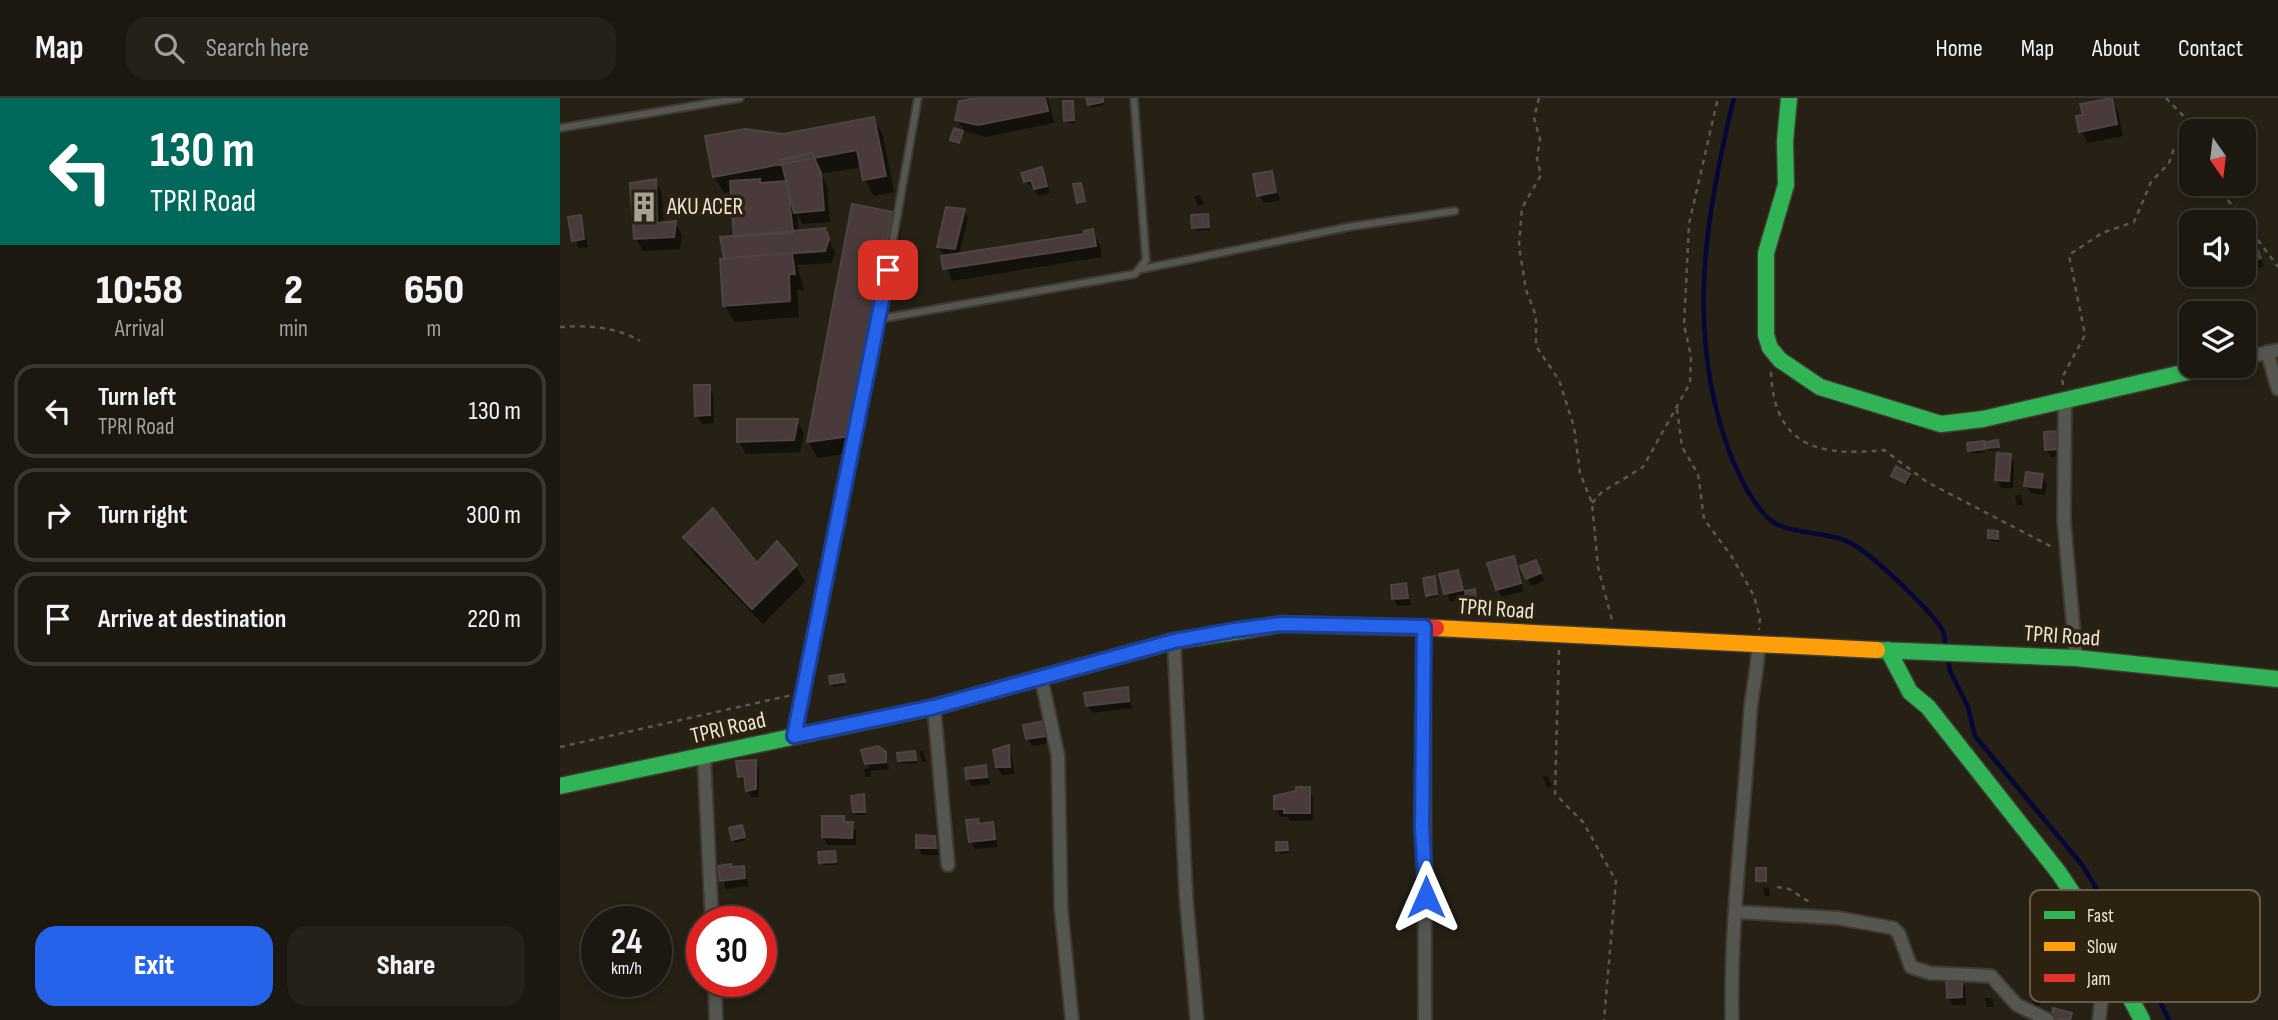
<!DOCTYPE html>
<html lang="en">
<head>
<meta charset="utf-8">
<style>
  :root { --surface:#1c1810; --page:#252119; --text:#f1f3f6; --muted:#a0a09f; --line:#3a3730; --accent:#2563eb }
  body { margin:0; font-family:"Sofia Sans Condensed",sans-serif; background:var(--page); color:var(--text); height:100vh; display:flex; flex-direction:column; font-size:26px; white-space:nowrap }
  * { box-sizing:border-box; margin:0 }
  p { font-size:23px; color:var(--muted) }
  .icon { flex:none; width:38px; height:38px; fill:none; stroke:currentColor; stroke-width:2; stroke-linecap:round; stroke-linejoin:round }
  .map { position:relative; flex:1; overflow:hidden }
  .drawer { display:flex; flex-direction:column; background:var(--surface); width:560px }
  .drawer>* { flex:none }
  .guide { background:#00695c; color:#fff; overflow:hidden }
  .needle { width:46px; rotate:166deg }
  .buttons { position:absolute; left:1619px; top:21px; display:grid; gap:14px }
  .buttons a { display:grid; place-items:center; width:77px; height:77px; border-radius:14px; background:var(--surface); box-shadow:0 4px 10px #0003,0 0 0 2px var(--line); font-size:35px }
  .speed { position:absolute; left:21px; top:808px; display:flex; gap:14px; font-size:35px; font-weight:700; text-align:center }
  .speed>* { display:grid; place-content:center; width:91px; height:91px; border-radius:50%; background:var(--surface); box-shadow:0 4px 10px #0003,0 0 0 2px var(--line); line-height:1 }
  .speed small { font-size:18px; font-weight:400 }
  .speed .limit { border:10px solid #d22; background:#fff; color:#111 }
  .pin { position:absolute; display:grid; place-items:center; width:60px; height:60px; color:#fff; margin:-30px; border-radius:14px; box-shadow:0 4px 10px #0006 }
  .me { position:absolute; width:77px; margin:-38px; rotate:0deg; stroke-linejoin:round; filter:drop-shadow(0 0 5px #0008) }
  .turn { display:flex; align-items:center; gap:24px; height:147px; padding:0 35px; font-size:32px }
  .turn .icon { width:91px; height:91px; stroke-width:2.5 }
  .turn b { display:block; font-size:49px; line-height:60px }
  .eta { display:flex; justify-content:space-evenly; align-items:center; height:119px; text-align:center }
  .eta b { font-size:42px; font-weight:800; line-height:49px }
  .primary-button { display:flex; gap:14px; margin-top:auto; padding:14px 35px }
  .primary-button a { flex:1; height:80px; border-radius:21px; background:var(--accent); color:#fff; font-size:28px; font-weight:800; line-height:80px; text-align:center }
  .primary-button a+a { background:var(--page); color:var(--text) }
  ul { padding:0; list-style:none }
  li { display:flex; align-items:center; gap:21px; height:94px; margin:0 14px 10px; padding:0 21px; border:4px solid var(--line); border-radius:21px }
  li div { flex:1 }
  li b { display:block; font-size:26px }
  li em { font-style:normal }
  header { display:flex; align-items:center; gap:42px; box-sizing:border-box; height:98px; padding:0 35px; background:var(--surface); border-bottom:2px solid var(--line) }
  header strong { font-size:33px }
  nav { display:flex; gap:38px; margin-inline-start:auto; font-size:24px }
  .search { width:490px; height:63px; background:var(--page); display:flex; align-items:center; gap:18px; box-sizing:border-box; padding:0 24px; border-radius:21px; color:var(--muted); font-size:26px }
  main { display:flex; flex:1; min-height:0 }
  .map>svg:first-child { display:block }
</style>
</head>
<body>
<header>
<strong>Map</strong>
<div class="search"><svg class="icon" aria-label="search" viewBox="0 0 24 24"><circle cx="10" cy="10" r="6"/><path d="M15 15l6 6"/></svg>Search here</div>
<nav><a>Home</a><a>Map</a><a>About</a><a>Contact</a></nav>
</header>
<main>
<section class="drawer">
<div class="guide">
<div class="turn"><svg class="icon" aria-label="left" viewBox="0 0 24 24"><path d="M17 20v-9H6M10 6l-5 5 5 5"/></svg><div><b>130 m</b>TPRI Road</div></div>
</div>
<div class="eta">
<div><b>10:58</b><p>Arrival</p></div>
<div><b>2</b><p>min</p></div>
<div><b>650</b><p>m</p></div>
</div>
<ul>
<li><svg class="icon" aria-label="left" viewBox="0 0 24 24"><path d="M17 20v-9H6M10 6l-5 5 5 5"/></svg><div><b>Turn left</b><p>TPRI Road</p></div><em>130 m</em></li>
<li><svg class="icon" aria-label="right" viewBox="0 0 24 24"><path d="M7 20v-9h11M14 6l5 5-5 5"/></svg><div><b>Turn right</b></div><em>300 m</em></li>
<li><svg class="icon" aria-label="arrive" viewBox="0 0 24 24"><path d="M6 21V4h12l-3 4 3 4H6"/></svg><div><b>Arrive at destination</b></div><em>220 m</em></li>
</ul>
<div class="primary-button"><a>Exit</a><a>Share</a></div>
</section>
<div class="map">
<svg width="1718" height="922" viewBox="0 0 1718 922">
  <rect width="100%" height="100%" fill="#262015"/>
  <!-- shadow -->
  <path fill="#0007" d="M422,0H488L494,25L426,39L404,33L397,21Z
    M528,0H544V7L531,10Z
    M1551,1L1558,13L1563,38L1528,45L1521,33Z
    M512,4L515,25H508L506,22Z
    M313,21L323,37L334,94L314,98L305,82L302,69L261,76L267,88L270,124L243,126L237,116L239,134L264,131L275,155L271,165L237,167L244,192H237L239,219L174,224L165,207L166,160L176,140L173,93L164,95L154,79L223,38Z
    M402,34L400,47L394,45L392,41Z
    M481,71L490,95L480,98L466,83Z
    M711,75L720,102L704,105L699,97Z
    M95,83L102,95L103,126L115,125L122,137L120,151L83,153L76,140Z
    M640,97L644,106L638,108L634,99Z
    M293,108L332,116L341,132L299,354L258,360L248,344Z
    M404,113L408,120L399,157L526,137L532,133L539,145L542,159L392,183L383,160L391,157L383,156L379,149Z
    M647,118L650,132L636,133L634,130Z
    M20,119L28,149L18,150L10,120Z
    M1692,142L1704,168L1684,176V155L1686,154L1684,145Z
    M136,288H149L153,296L154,325L142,326L137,318Z
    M237,323L244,335L240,354L186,356L179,344Z
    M1499,335L1504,358L1491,359L1486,351Z
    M1437,344L1439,352L1430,353L1427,345Z
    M1409,346L1425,348V354L1412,356Z
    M1450,358L1454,365L1453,390H1441L1437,382Z
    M1349,377L1351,380L1347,388L1333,378Z
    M1482,378L1487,386L1485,397L1471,395L1466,387Z
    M1455,397H1461L1463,407H1457Z
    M1437,435L1439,444L1431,443L1429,440Z
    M125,439L197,467L236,468L245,484L203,526L134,456Z
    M953,460L964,493L942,499L938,491Z
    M979,471L984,483L972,488L967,480Z
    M897,474L905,495L914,493L917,504L910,505L908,500L890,504L881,477Z
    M876,484L878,499L869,500L867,497Z
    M845,487L851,507L838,508L834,501Z
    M283,578L285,587L273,589L272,586Z
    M567,590L572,610L532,615L528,608Z
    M493,632L496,644L472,648L467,640Z
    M448,649L452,657L454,676L442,677L437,669Z
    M363,653L366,663L362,664L359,654Z
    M355,655L357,665L342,666L339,656Z
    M325,656L329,671L311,673V679H306L304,671L310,670L307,665Z
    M195,664L199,671V699L192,700L180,679Z
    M425,669L430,686L412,688L408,681Z
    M988,678L992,688L987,690L983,679Z
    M749,691L753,699V722L730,723L728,719H721L716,711Z
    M303,698L306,717H296L294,714Z
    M283,720L296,733V747H268L263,739Z
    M432,726L438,749L415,751L411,744L420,727Z
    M183,732L185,742L175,745L173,741Z
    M374,739L379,757H362L358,749Z
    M726,746L729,755L720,756L718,752Z
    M274,755L277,767H263L261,764Z
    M160,770H183L189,788L166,791Z
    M1203,789L1209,790L1210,798H1205Z
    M1401,882L1405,890L1406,907H1393L1388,900Z
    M1425,900H1432L1434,909H1427Z
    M1472,900L1479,901L1480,908H1474Z"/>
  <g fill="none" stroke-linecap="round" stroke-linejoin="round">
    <!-- stream -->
    <path stroke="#030838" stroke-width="4.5" d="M1174,0C1144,122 1125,240 1172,361C1181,381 1196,414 1216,426C1236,436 1263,434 1284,442C1307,450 1367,509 1382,531C1385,536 1385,545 1386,551
      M1388,560L1390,573L1408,609L1415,638L1523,768L1579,862L1609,922"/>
  </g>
  <!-- building -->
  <path fill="#4a3b3a" stroke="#4c4541" stroke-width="2" d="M416,0H485L488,13L418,27L395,22L399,3Z
    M526,0H543V4L528,7Z
    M1552,0L1557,26L1519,34L1516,18L1523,17L1520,6Z
    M503,3H513L514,22L504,23Z
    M314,19L326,78L303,82L297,52L153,79L145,38L185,31L223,36Z
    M394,30L403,33L399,45L390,42Z
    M252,55L261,75L264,112L234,115L221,62Z
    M482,69L487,88L474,91L471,82L464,84L461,75Z
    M712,73L716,94L697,98L693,76Z
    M96,81L97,125L116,123L114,139L74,141L70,85Z
    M200,81V85L227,83L233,135L174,139L170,83Z
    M521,85L525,103L517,105L513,86Z
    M292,106L333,114L290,338L247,344Z
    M386,109L405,111L395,151L377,149Z
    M648,116L649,129L632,130L631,117Z
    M21,117L24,141L12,143L8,119Z
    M265,130L269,141L265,153L164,160L160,139Z
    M533,131L536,148L383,171L381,158L524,136V133Z
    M1693,140L1701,160L1684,167V144Z
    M232,155L235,176H229L230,203L163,208L160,161Z
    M134,287H150V317L135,318Z
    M177,321H238L234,342L177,344Z
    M1500,333L1501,351L1485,352L1484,334Z
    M1438,342L1439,349L1426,350L1425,344Z
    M1424,343L1425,351L1408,353L1407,345Z
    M1437,355L1451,356L1449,383L1435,382Z
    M1336,368L1350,376L1345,385L1331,378Z
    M1466,374L1483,376L1481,390L1464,388Z
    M153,410L197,465L217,443L237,467L192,511L123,439Z
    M1428,432L1438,433V441L1428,440Z
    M954,458L961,485L936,492L927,465Z
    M976,462L981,475L966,481L960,468Z
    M898,472L903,492L884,496L879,476Z
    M875,478L877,496L866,498L863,480Z
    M846,485L848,500L832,501L831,487Z
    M915,491L916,500L906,503L905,493Z
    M283,576L285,584L270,586L269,578Z
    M568,589L569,603L526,608L524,595Z
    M490,622L493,637L466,641L463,627Z
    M449,647L450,669H436L433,652Z
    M318,648L326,654V664L305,666L301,652Z
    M355,653L356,662L338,663L337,655Z
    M196,662V691L186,693L184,678L178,679L176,663Z
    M426,667L427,679L406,681L405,670Z
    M736,689H750V715H724V711H714V698L736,693Z
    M304,696L305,714H293L291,698Z
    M262,718H284V724H293L292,740L262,739Z
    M418,721L419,726L433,724L435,741L409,744L406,722Z
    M182,727L185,739L172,742L169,730Z
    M356,737L375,738L376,750H356Z
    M716,744H727L728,752L716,753Z
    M275,753L276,764L259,765L258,754Z
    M171,766V769L184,768L185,780L160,783L158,768Z
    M1196,770H1206V783H1196Z
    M1402,880V899L1387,900L1386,881Z
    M1493,910L1512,915L1510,922L1491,920Z"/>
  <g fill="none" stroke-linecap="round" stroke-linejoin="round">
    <!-- lane casing -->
    <g stroke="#403b32" stroke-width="10">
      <path id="lane" d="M0,30L180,0
        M582,171L788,129L895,113
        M319,221L575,176L586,162L574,0
        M234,637L319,221L358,0"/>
    </g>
    <!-- street casing -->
    <g stroke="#403b32" stroke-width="16">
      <path id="street" d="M1707,254L1718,291
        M1684,260L1718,252
        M1505,303L1504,423L1516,560
        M864,529L865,922
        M614,543L626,798L637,922
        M481,579L498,658L501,810L512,922
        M374,609L388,767
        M144,659L152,824
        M1177,814L1278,820L1333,830L1339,836L1351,869L1370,875L1431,878L1457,907L1488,922
        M155,884L156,922
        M1172,922C1170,821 1184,720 1190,619C1191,594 1199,571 1198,545
        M1539,922L1547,856"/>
    </g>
    <!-- fast casing -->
    <g stroke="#403b32" stroke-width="19">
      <path id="fast" d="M1229,0L1225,43L1226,87L1206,155V237L1210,250L1220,262L1260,289L1381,326L1423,321L1653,268
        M1317,552L1516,560L1718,581
        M1328,552L1350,594L1368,609L1499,775L1525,814L1582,922
        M0,688L374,609L614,543L692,531"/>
    </g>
    <!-- slow casing -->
    <g stroke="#403b32" stroke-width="19">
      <path id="slow" d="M876,530L1317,552"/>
    </g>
    <!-- jam casing -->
    <g stroke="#403b32" stroke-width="19">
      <path id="jam" d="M692,531L721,526L876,530"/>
    </g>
    <!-- path -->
    <path stroke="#5a5853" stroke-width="2.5" stroke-dasharray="5 5" stroke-linecap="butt" d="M979,0L974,20L980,41L977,61L981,77L962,110L959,148L966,192L976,218V248L999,282L1014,329L1020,375L1032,405L1038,469L1053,526
      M1606,0L1638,33
      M1622,46L1631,56
      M1656,86L1718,169
      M0,229C27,227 57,229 80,243
      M1211,274C1214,349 1259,359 1324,352L1367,384L1494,450
      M1503,287L1502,280L1525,237L1509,157L1542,135L1574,124L1591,84L1609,65L1614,50L1631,41
      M1117,311L1122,349L1138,376L1144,421L1172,459L1194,498L1200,520L1199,532
      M1032,405L1042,394L1083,369L1130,285L1131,258L1124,227L1129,126L1158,0
      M999,552L995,696L1023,724L1056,783L1044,922
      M0,649L232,597
      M1217,789L1229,791L1251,805"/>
    <!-- lane -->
    <use href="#lane" stroke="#565651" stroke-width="6"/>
    <!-- street -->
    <use href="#street" stroke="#565651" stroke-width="12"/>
    <!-- fast -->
    <use href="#fast" stroke="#30b455" stroke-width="16"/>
    <!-- slow -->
    <use href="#slow" stroke="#ff9f0a" stroke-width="16"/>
    <!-- jam -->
    <use href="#jam" stroke="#e5322d" stroke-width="16"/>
  </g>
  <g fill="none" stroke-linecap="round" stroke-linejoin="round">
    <!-- route casing -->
    <g stroke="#184099" stroke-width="18">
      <path id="route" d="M328,172L234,638L374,609L614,543L675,532L721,526L864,529L862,729L866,799"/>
    </g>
    <!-- route -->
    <use href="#route" stroke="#2563eb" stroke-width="12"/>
  </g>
  <!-- icons -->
  <defs>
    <g id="building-bare" transform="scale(2.415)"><path d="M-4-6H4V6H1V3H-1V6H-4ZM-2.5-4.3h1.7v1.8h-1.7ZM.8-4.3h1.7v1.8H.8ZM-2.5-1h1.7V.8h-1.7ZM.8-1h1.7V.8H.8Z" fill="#a7a095" stroke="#2c220f" stroke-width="2.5" paint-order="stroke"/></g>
  </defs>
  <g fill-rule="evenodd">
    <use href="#building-bare" x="84" y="109"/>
  </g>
  <g text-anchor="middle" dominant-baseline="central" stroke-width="7" stroke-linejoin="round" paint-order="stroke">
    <!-- poi labels -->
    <g font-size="23" fill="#ece5da" stroke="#2c220f" text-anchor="start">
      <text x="107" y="109">AKU ACER</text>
    </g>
    <!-- street labels -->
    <g font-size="23" fill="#ece5da" stroke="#2c220f">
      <text transform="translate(936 511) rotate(4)">TPRI Road</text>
      <text transform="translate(1502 538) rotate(4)">TPRI Road</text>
      <text transform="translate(168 630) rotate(-13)">TPRI Road</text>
    </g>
  </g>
  <!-- legend -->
  <rect x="1470" y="792" width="230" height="112" rx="10" fill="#2c220f" stroke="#665c4c" stroke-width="2"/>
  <rect x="1484" y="813" width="31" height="8" fill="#30b455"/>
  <rect x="1484" y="844" width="31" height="9" fill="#ff9f0a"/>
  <rect x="1484" y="876" width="31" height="8" fill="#e5322d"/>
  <g font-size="19" fill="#ece5da">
    <text x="1527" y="824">Fast</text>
    <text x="1527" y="855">Slow</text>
    <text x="1527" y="887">Jam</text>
  </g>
</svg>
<div class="buttons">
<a><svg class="needle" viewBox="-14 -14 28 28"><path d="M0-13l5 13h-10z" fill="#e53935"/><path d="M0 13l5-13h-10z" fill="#a0a09f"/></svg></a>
<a><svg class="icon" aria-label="sound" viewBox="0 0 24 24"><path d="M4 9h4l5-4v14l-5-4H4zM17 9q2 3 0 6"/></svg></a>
<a><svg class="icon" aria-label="layers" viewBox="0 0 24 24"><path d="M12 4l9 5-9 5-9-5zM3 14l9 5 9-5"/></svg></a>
</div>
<div class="speed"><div>24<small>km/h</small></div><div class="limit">30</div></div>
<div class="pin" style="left:328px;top:172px;background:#d93025"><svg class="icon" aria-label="arrive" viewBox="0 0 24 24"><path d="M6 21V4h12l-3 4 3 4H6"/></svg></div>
<svg class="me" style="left:866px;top:799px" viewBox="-20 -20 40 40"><path d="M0-17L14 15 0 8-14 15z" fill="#2563eb" stroke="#fff" stroke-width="4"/></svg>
</div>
</main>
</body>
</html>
